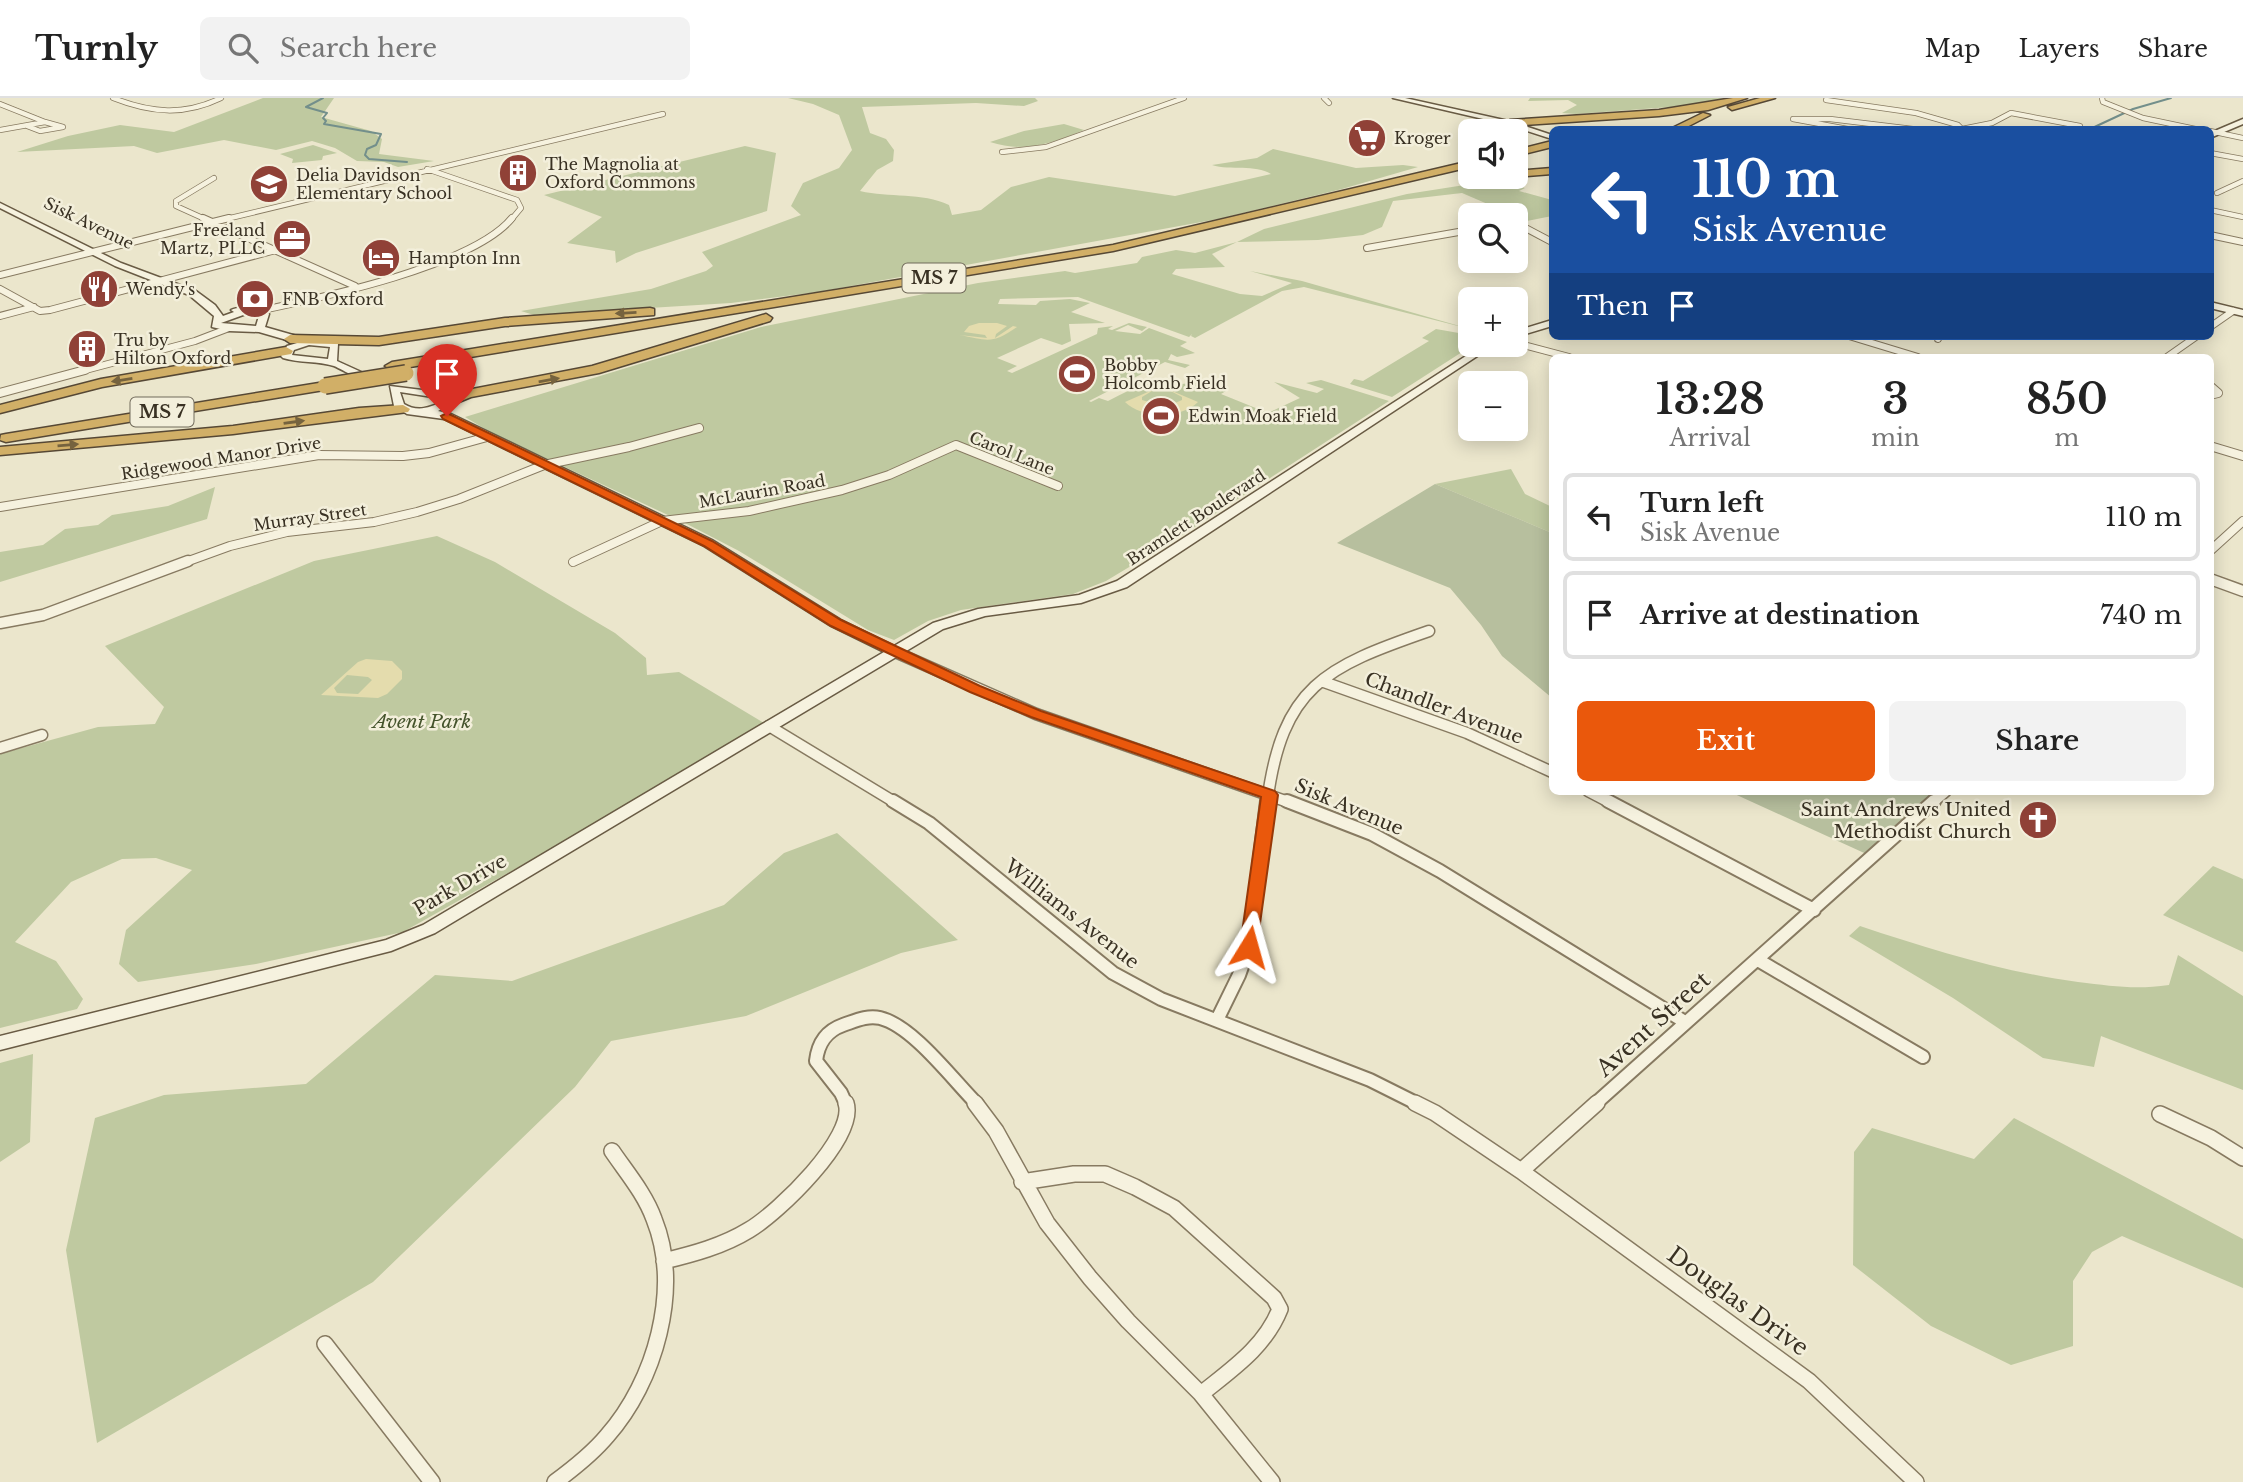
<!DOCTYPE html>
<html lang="en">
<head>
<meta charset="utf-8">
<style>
  :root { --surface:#fff; --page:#f2f2f2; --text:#222; --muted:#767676; --line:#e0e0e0; --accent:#ea580c }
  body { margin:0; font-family:"Libre Baskerville",serif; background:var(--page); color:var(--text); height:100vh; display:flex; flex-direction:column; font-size:26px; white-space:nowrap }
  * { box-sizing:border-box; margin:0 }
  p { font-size:23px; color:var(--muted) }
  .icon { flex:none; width:38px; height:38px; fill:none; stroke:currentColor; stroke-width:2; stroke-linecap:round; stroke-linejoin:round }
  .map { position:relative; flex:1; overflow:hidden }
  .drawer { position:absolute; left:1549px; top:256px; width:665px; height:441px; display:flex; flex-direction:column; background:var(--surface); border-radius:10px; box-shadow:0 4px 18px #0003 }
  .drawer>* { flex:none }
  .top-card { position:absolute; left:1549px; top:28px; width:665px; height:214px; border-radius:10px; box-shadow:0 4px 18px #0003; background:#1a4fa0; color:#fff; overflow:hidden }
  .controls { position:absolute; left:1458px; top:21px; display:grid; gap:14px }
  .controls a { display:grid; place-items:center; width:70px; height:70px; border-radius:10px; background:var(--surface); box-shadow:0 4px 18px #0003; font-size:35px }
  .pin { position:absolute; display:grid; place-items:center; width:60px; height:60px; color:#fff; margin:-72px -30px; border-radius:50% 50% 50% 0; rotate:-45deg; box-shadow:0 0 7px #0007 }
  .pin .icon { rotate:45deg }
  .me { position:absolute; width:77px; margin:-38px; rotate:8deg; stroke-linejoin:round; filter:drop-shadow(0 0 5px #0008) }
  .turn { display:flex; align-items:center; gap:24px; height:147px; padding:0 28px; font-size:32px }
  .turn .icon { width:91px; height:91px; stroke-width:2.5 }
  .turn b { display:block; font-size:49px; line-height:60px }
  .then { display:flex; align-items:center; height:66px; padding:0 28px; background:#0003; gap:14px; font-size:26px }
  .eta { display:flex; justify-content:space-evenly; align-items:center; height:119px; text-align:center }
  .eta b { font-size:42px; font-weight:600; line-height:49px }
  .action { display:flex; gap:14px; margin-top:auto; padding:14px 28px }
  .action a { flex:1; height:80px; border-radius:10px; background:var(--accent); color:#fff; font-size:28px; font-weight:600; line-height:80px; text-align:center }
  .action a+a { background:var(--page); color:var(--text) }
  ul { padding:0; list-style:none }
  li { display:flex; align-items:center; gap:21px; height:88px; margin:0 14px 10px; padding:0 14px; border:4px solid var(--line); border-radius:10px }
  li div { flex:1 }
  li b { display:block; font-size:26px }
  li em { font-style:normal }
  header { display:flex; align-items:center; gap:42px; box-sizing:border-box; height:98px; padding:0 35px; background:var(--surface); border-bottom:2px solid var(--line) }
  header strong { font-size:33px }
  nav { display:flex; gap:38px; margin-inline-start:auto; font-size:24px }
  .search { width:490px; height:63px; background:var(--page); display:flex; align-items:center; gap:18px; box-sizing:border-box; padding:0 24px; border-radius:10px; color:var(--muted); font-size:26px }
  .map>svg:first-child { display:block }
</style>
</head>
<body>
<header>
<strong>Turnly</strong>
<div class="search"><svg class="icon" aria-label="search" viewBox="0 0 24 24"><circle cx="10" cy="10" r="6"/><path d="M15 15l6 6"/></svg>Search here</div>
<nav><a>Map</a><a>Layers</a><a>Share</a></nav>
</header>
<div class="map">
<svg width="2243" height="1384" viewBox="0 0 2243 1384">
  <rect width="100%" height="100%" fill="#ebe6cc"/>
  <!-- green -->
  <path fill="#bfc9a0" d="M263,0H334L321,19L371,33L382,41L379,56L434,63L398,69L384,64L357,63L335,50L312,43L276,52L224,42L157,55L134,48L17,54L68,38L120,27L174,34Z
    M788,0H1035L1038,3L1024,8L976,5L862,9L870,35L886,41L894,52L893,63L877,72L860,93C889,100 922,94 949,107L952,117L981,112L1011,89L1049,79L1175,98L1271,76C1255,66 1231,73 1212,67L1257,60L1273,51L1356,70L1403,67L1418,69L1342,91L1218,121L818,194L731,205L534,217L521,213L651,191L706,173L713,168L702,154L801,117L791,108L803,85L839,70L852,52L839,17L813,6Z
    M1530,0H1734L1684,8L1576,16L1562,15L1577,7L1568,2L1528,3Z
    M1064,26L1084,32C1051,46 1024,55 990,44L1024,33Z
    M313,47L337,55L323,58L322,62L292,65L293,61L280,56Z
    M745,48L776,55L767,113L636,155L616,165L615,153L567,145L602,119L544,97Z
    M1484,84H1500L1525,90L1519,93L1552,102V118L1527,123L1462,95L1393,103L1382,129L1363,137L1318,142L1237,144L1212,156L1225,169L1176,171L1172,176L1240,196L1262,198L1292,185L1250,173L1302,183L1470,231L1304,189L1282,193L1195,240L1191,238L1192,236L1189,239L1078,199L1000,201L998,206L1036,207L1040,203L1070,201L1090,205L1071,214L1105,225L1069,226L1071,243L1062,247L1041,240L997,260L1017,268L1007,273L1012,275L1097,236L1098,230L1113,228L1108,231L1112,232L1129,225L1147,229L1142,233L1128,227L1115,233L1140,236L1149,230L1187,244L1180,248L1195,255L1177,259L1171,256L1168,262L1190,267L1185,270L1165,264L1089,303L1091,304L1099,300L1108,303C1124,295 1138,287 1155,284C1172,282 1178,290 1195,283L1226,293L1221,296L1268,315L1300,300L1274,284L1317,295L1324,291L1306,285L1321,282L1389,303L1179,439L1106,483L1073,496L961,512L928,523L894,542L868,532L739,453L685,425L490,334L465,319L761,229L978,185L1065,173L1075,175L1137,165L1142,159L1176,152L1195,155L1237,144L1264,131L1407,96Z
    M1436,231L1470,237V247H1473L1392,299L1350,286L1354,281L1363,283L1429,243L1422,240Z
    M1511,371L1525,396L1552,409V435L1435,386Z
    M215,389L207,421L0,484V454L43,447L65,431L98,427L112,417L168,408Z
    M437,438L495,464L615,535L646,560L647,577L679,574L769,628L403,834L256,866L138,884L119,866L126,832L192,772L156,760L122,761L71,784L15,844L56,863L83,901L77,911L0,930V656L98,629L155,626L164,609L105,548L314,463Z
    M837,735L958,842L901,855L746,918L611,943L575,989L373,1184L97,1345L66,1152L95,1020L164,997L306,986L435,877L512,883L724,807L784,755Z
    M2213,768L2243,781V854L2163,817Z
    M1860,828C1932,852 2003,874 2078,884C2112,888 2135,892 2169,887L2178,857L2243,898V992L2101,938L2094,969L2043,960L1953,900L1849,838Z
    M33,956L30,1044L0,1064V965Z
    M2014,1020L2243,1141V1190L2122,1138L2092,1154L2073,1183V1248L2011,1267L1931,1228L1853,1167L1854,1054L1872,1030L1974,1061Z"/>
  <!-- sand -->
  <path fill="#e4dcad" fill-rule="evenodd" d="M979,225H997L1007,228L996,236L995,240L1013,228L1017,229C991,247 988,242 959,237L987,240L985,237L964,234L969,228Z
    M1157,290L1142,299V302L1166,309L1182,302V299L1165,290L1198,304C1181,321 1142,321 1125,304Z
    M366,561L392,563L402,573V581L387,596L378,600L321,597L358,564ZM347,577L368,579L372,582L358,596L337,595L334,590Z"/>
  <!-- cemetery -->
  <path fill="#b7bf9e" d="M1435,386L1552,435V600L1502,558L1481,527L1450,490L1337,445Z
    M1728,693H1946L1873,759Z"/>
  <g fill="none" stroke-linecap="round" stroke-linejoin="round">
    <!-- stream -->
    <path stroke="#738f8b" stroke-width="2" d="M323,0L306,9L327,15L323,20L326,23L324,26L381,36L376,47L367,51L365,57L369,61L407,64
      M2088,32L2133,11L2171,0"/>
    <!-- street-far5 casing -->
    <g stroke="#877a61" stroke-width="6">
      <path id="street-far5" d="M113,0C151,15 184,18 221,0
        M1324,0L1329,5
        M2102,0L2103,4L2143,20L2200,32
        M1826,2L1916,15L1958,27L1962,31
        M0,6L45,24L0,32
        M27,28L40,33L63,29L45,24
        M1962,31L1992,25L2011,15L2080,28
        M1853,32L1793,21H1830L1921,32
        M2210,33L2243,40
        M1002,54L1046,49L1184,0
        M2210,55L2243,61
        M427,71L517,102L521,110L511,122
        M2217,95L2243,83
        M2210,112L2243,119
        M207,122L176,108V103L214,80
        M222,122L663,16"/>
    </g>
    <!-- street-far4 casing -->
    <g stroke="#877a61" stroke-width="8">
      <path id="street-far4" d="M203,120L355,188
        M1516,125L1552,144
        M2210,137L2243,144
        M1367,150L1470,132
        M0,177L229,120
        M0,191L40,213L50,212L272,153
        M258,213C320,200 473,168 512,120
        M0,218L34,209
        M2210,229L2233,213
        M1849,238L1918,259
        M1938,241L1939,238
        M1516,245L1569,259
        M2167,259L2197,238
        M78,274L195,243L229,230"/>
    </g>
    <!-- street-far3 casing -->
    <g stroke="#877a61" stroke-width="10">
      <path id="street-far3" d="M2210,288L2218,295L2210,297
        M0,295L85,272
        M2210,348L2243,358
        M0,409L319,357L403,358L429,355L487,339
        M2210,453L2243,423
        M573,464L662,423L749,413L842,392L889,377L956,347L1058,388
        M183,465L230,448L287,434L374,424L417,414L459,401L544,367L629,349L699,330"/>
    </g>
    <!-- street-far2 casing -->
    <g stroke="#877a61" stroke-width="13">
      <path id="street-far2" d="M2210,481L2243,493
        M0,525L43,517L188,463
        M893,553L1036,616L1291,705
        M1321,583L1467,635L1552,674
        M769,628L896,705
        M0,650L42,637
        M1588,693L1611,705
        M1267,705C1282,588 1325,569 1429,533
        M1932,705L1946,693"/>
    </g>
    <!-- street-far1 casing -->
    <g stroke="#877a61" stroke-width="16">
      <path id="street-far1" d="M893,703L929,725L1113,875L1161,901L1370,982L1418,1006
        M1287,703L1372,736L1440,773L1685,924
        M1608,703L1814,812
        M1758,862L1923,959
        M1217,922L1239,877L1249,849L1267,703
        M846,1006L841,995L816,963C818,945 826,933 843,927C855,923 867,917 880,920C913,928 953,982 977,1006
        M1595,1006L1934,703"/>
    </g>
    <!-- street casing -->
    <g stroke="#877a61" stroke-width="18">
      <path id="street" d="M975,1005L996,1033L1047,1125L1090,1180L1128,1223L1201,1296L1272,1384
        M1415,1005L1435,1015L1521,1073L1809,1283L1916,1384
        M2160,1016L2211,1040L2243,1060
        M1521,1073L1597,1005
        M1022,1084L1074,1076H1105L1135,1089L1174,1110L1274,1200L1280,1211C1265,1249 1232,1271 1201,1296
        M664,1163C693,1156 723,1148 749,1132C778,1115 857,1039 846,1005
        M325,1246L432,1384
        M555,1384C574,1370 592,1356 607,1338C655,1284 682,1191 654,1121C645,1096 627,1075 612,1053"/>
    </g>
    <!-- secondary casing -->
    <g stroke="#695b44" stroke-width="3">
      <path id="secondary" d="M1393,0H1405L1513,24L1552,37V41L1509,27Z
        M2243,21V26L2210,40V35Z
        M0,105L121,165L196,193L215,207L223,218L234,214L231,212C240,207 260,211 269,216L265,229L307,241H324L338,246L337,263L381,283C370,290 346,273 334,268C318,263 299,265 283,260L281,258L287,248L297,245L259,234L229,233L212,229L214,218L189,197L115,168L0,110ZM246,216L259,218L256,228L221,225ZM309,247L330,249L328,261L292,257L294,252Z
        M2210,204L2243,212V218L2210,210Z
        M1552,222V228L1516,239V233Z
        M1483,247H1494L1127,489L1081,505L985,518L943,531L435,835L391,853L0,952V938L386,842L423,827L884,554L831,528L704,448L444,321L407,316L394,308L390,288L446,295L454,304L438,313L451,316L712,442L841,522L894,548L933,525L978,511L1079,497L1117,483ZM400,294L439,300L443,303C430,310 417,314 404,306Z"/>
    </g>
    <!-- highway casing -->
    <g stroke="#564835" stroke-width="3">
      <path id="highway" d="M1733,0H1747L1708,12L1659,18L1510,28L1506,25L1510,22L1659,12Z
        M1760,0H1775L1732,12L1728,9Z
        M1703,15L1710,17L1681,32H1668Z
        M1488,27H1494L1493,33H1485Z
        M1552,43V49L1516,58V52Z
        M1470,63V69L1113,153L392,272L385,268L392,264L1113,147Z
        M1552,70V76L1516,79H1515L1516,73Z
        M650,210L654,211V217L505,228L379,247L290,245L284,241L290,237L379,239L505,220Z
        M766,216L772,220L770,223L599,275L471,299L449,308L442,304L462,293L592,268Z
        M286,249L293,253L291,256L102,289L0,315V307L101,281Z
        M325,284L332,288L330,291L6,344L0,342L1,337L6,336Z
        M403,307L410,311L408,314L233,336L0,357V349L233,328L359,310Z"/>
    </g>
    <!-- street-far5 -->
    <use href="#street-far5" stroke="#f6f2df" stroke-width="4.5"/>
    <!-- street-far4 -->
    <use href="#street-far4" stroke="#f6f2df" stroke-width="6"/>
    <!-- street-far3 -->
    <use href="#street-far3" stroke="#f6f2df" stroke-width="8"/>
    <!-- street-far2 -->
    <use href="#street-far2" stroke="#f6f2df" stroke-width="10"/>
    <!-- street-far1 -->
    <use href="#street-far1" stroke="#f6f2df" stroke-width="12"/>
    <!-- street -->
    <use href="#street" stroke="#f6f2df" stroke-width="15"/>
    <!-- secondary -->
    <use href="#secondary" fill="#f6f2df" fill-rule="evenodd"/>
    <!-- highway -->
    <use href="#highway" fill="#d1af67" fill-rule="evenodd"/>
    <!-- highway-bridge casing -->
    <g stroke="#564835" stroke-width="18" stroke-linecap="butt">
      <path id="highway-bridge" d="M325,288L406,275"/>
    </g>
    <!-- highway-bridge -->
    <use href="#highway-bridge" stroke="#d1af67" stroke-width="15"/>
  </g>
  <!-- one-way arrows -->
  <defs><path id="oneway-solid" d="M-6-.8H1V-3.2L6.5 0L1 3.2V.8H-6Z" transform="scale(1.75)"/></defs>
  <g fill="#76633e">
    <use href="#oneway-solid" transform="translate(626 215) rotate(177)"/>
    <use href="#oneway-solid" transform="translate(122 282) rotate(171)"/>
    <use href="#oneway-solid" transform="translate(549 282) rotate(-10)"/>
    <use href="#oneway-solid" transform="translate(294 324) rotate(-8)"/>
    <use href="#oneway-solid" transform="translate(68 347) rotate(-5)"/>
  </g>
  <!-- route -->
  <path fill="#ea580c" stroke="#983908" stroke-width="2" d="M447,315L712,443L841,522L980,588L1041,613L1275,693L1278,697L1256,854H1243L1240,849L1261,699L1031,619L970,594L831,528L704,448L443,321L441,318Z"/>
  <!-- icons -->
  <defs>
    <g id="supermarket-disc" transform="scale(2.0125)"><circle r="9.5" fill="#904137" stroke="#f3efdb"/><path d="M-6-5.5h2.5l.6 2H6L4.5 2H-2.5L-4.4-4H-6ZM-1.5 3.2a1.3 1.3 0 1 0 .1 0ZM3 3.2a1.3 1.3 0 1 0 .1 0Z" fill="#fff"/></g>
    <g id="building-disc" transform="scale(2.0125)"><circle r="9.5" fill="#904137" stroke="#f3efdb"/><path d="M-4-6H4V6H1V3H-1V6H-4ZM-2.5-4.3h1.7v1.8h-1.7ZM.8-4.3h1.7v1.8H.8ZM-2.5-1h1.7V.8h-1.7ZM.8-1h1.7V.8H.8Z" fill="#fff"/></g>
    <g id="school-disc" transform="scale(2.0125)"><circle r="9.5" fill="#904137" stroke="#f3efdb"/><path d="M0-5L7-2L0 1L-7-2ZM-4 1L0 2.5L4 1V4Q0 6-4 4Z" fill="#fff"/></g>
    <g id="office-disc" transform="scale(2.0125)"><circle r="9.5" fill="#904137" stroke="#f3efdb"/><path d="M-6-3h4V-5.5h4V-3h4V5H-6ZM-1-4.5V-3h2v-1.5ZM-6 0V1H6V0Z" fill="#fff"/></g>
    <g id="hotel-disc" transform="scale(2.0125)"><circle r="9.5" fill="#904137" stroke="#f3efdb"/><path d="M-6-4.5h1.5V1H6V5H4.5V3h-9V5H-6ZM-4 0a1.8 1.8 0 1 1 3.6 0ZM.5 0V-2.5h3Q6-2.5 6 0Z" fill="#fff"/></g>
    <g id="restaurant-disc" transform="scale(2.0125)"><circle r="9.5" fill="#904137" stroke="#f3efdb"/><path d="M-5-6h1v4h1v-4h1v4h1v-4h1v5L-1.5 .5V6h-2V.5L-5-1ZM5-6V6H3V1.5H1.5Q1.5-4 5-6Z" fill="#fff"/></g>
    <g id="bank-disc" transform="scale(2.0125)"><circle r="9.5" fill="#904137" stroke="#f3efdb"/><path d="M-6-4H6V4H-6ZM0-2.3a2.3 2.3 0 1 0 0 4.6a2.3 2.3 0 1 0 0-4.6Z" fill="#fff"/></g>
    <g id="stadium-disc" transform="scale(2.0125)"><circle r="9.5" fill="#904137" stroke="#f3efdb"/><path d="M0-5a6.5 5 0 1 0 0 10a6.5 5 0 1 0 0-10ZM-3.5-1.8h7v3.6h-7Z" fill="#fff"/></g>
    <g id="church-disc" transform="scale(2.0125)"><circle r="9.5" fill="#904137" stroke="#f3efdb"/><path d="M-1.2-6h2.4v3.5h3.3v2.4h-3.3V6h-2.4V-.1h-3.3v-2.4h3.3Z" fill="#fff"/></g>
  </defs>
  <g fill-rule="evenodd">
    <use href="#supermarket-disc" x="1367" y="40"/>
    <use href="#building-disc" x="518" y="75"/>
    <use href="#school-disc" x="269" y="86"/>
    <use href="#office-disc" x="292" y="141"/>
    <use href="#hotel-disc" x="381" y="160"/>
    <use href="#restaurant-disc" x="99" y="191"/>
    <use href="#bank-disc" x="255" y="201"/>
    <use href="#building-disc" x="87" y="251"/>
    <use href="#stadium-disc" x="1077" y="276"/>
    <use href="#stadium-disc" x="1161" y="318"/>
    <use href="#church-disc" x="2038" y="722"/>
  </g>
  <g text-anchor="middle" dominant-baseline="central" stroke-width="5" stroke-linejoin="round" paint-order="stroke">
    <!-- far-poi labels -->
    <g font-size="16" fill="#393123" stroke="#f3efdb" text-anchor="start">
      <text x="1394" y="40">Kroger</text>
      <text x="545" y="66">The Magnolia at<tspan x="545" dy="18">Oxford Commons</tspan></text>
      <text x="296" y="77">Delia Davidson<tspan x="296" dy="18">Elementary School</tspan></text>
      <text x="265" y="132" text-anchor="end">Freeland<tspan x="265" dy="18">Martz, PLLC</tspan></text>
      <text x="408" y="160">Hampton Inn</text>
      <text x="126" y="191">Wendy's</text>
      <text x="282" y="201">FNB Oxford</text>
      <text x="114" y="242">Tru by<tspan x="114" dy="18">Hilton Oxford</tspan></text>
      <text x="1104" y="267">Bobby<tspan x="1104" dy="18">Holcomb Field</tspan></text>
      <text x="1188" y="318">Edwin Moak Field</text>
    </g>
    <!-- far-street labels -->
    <g font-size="16" fill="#393123" stroke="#f3efdb">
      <text transform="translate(89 125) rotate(26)">Sisk Avenue</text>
      <text transform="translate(1012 355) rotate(22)">Carol Lane</text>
      <text transform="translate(221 360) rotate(-9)">Ridgewood Manor Drive</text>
      <text transform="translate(762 393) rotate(-10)">McLaurin Road</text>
      <text transform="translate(310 419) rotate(-8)">Murray Street</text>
      <text transform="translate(1196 419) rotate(-33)">Bramlett Boulevard</text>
    </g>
    <!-- shield labels -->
    <g fill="#f3efdb" stroke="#716a5a" stroke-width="2">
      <rect x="902.5" y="165.5" width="63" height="29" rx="5"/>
      <rect x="130.5" y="299.5" width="63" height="29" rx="5"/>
    </g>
    <g font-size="18" font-weight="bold" fill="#393123">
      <text x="934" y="180">MS 7</text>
      <text x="162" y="314">MS 7</text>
    </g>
    <!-- street labels -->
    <g font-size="19" fill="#393123" stroke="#f3efdb">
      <text transform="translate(1444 610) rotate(21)">Chandler Avenue</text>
      <text transform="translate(1349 709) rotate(23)">Sisk Avenue</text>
      <text transform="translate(460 787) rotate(-30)">Park Drive</text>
      <text transform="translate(1072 816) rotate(38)">Williams Avenue</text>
    </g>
    <!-- park labels -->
    <g font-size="19" font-style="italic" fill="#45542c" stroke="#f3efdb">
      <text x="422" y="623">Avent Park</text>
    </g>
    <!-- poi labels -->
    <g font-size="19" fill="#393123" stroke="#f3efdb" text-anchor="end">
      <text x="2011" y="711">Saint Andrews United<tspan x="2011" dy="22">Methodist Church</tspan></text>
    </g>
    <!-- near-street labels -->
    <g font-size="23" fill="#393123" stroke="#f3efdb">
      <text transform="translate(1653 926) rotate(-42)">Avent Street</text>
      <text transform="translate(1738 1203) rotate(36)">Douglas Drive</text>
    </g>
  </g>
</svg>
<div class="controls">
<a><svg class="icon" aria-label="sound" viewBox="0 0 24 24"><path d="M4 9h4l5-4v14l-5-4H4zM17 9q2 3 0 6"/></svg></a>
<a><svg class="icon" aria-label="search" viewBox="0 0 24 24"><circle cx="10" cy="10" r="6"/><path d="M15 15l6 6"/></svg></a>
<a>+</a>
<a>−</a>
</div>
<div class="pin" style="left:447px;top:318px;background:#d93025"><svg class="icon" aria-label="arrive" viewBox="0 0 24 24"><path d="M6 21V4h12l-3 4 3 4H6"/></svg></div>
<svg class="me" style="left:1249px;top:849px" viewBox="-20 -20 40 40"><path d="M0-17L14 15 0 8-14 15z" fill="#ea580c" stroke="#fff" stroke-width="4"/></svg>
<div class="top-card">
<div class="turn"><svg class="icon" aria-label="left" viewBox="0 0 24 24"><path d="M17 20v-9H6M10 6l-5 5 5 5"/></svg><div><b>110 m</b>Sisk Avenue</div></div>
<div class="then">Then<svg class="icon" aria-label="arrive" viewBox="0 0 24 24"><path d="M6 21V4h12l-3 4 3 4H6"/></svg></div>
</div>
<section class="drawer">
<div class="eta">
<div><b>13:28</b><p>Arrival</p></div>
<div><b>3</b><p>min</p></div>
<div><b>850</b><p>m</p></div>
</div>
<ul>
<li><svg class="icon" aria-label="left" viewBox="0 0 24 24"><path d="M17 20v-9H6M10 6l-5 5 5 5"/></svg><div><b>Turn left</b><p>Sisk Avenue</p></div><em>110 m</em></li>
<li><svg class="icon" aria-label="arrive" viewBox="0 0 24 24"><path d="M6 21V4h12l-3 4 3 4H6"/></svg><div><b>Arrive at destination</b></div><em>740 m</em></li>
</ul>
<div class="action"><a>Exit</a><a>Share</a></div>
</section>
</div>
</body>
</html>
